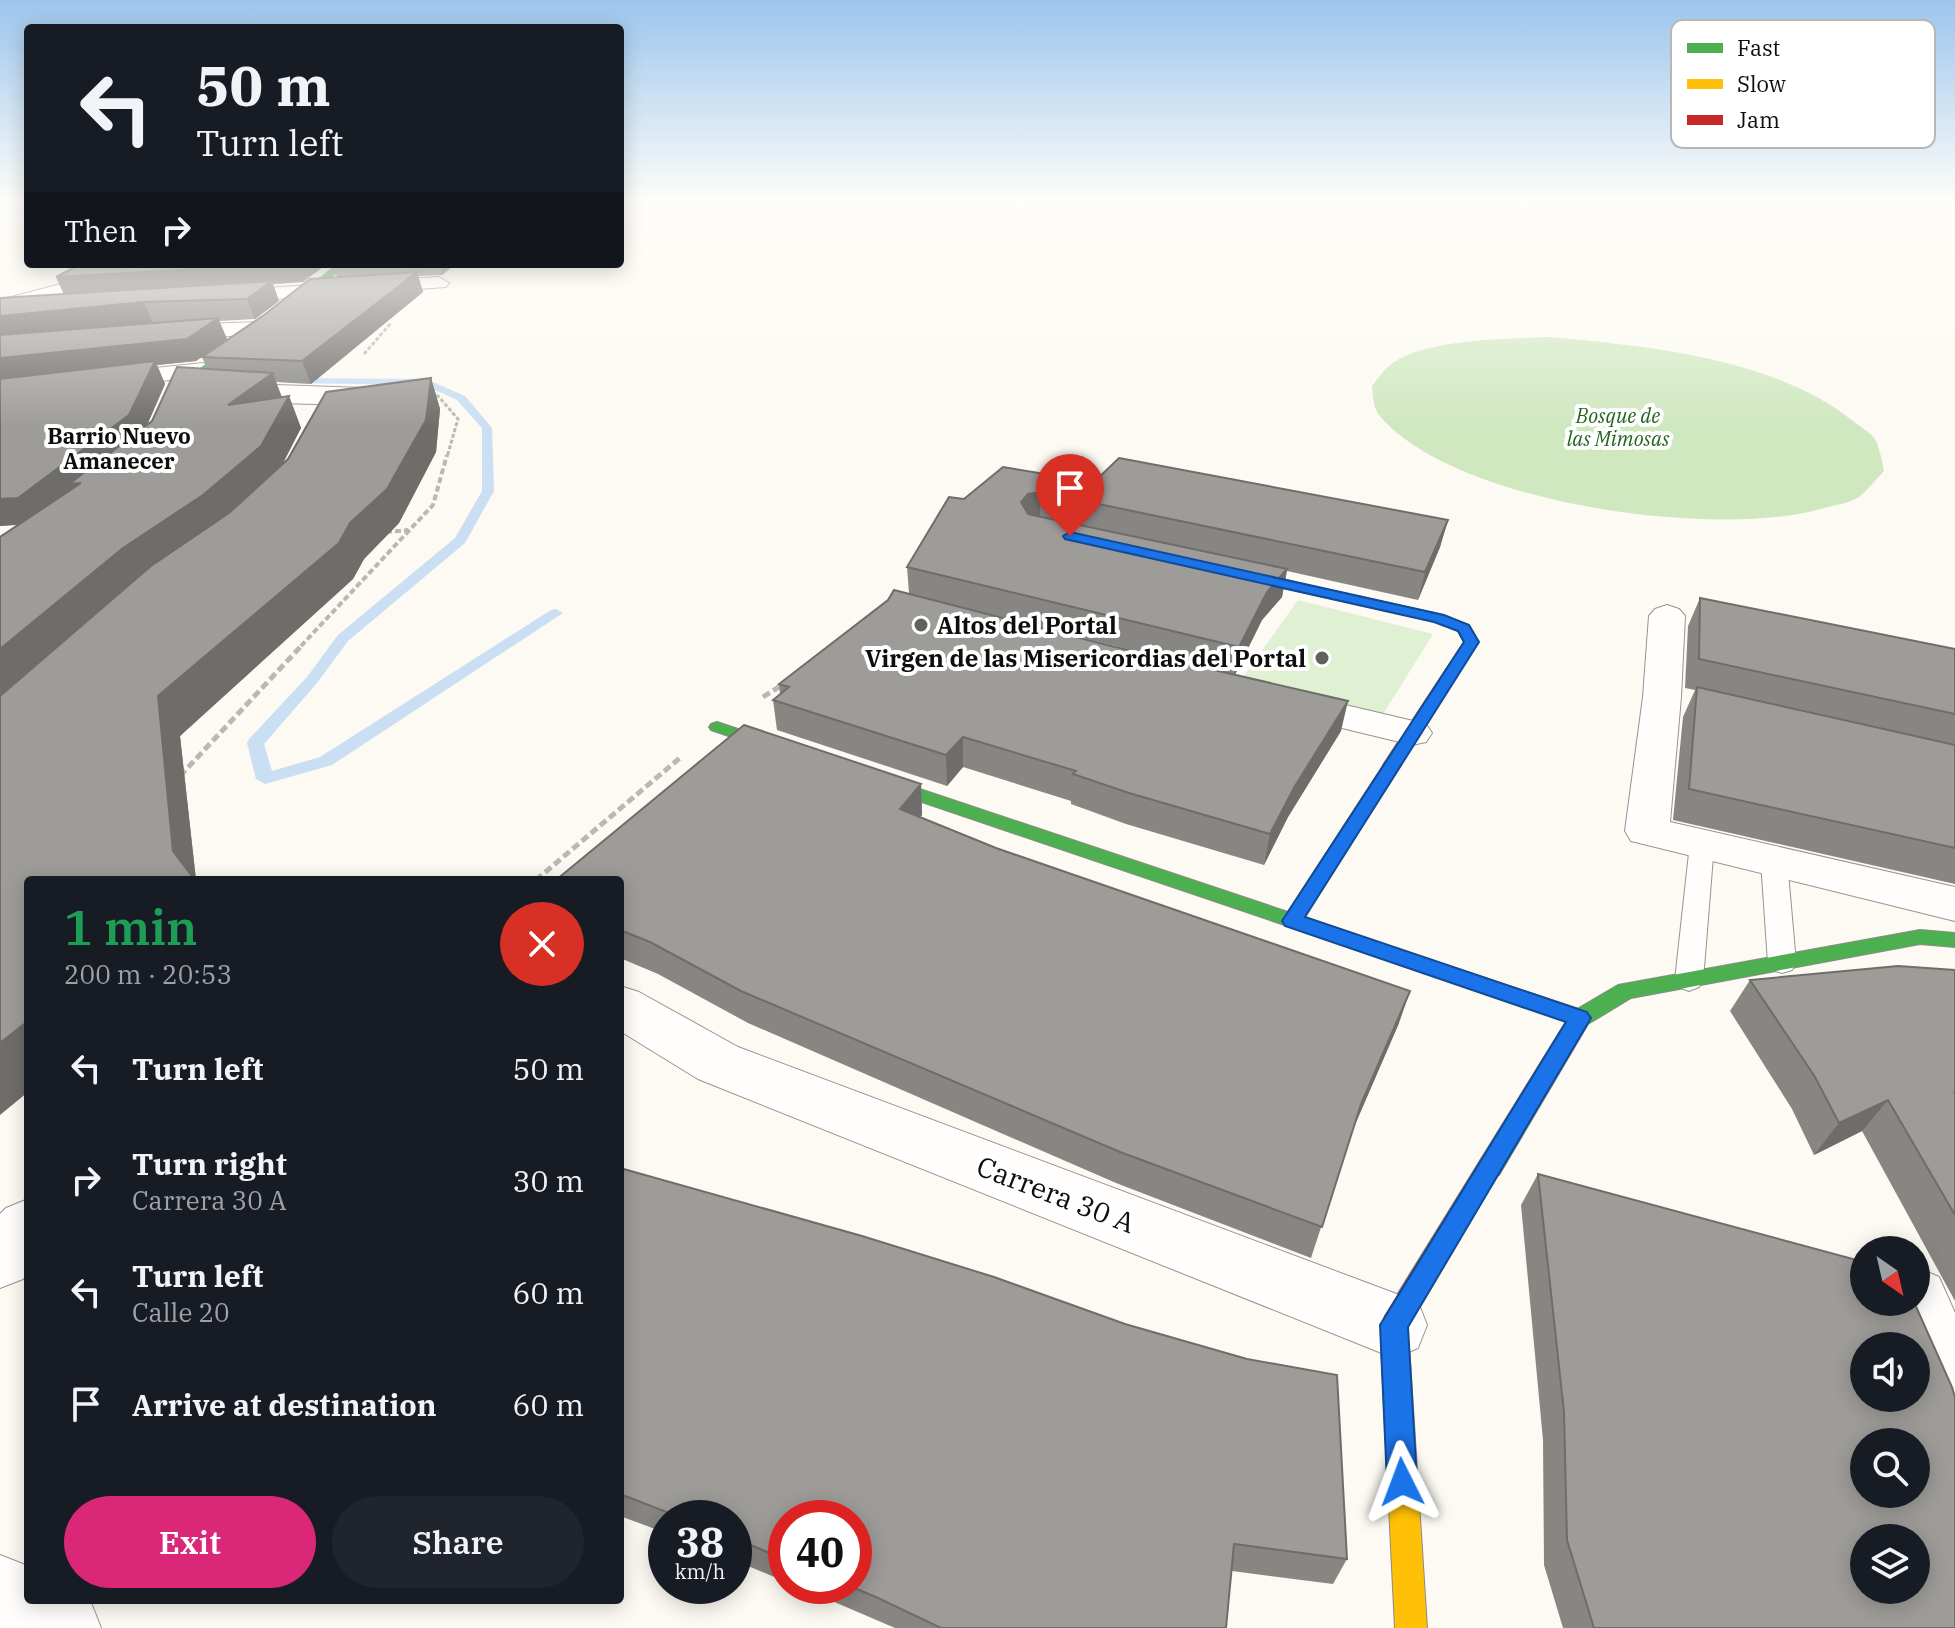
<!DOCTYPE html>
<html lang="en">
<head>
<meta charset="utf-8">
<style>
  :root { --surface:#171b24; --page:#20242c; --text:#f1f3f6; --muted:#9ea1a6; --accent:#db2777 }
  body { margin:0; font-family:"IBM Plex Serif",serif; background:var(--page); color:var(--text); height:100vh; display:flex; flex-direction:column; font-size:30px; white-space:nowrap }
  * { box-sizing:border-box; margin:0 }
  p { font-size:26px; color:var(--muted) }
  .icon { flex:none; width:44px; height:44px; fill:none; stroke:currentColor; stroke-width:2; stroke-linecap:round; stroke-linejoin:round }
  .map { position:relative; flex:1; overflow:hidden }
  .details { position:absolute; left:24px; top:876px; width:600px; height:728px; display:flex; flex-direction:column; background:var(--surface); border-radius:8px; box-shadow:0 4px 20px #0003 }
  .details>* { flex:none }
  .hud { position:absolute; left:24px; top:24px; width:600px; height:244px; border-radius:8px; box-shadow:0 4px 20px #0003; background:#171b24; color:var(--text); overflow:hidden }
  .needle { width:52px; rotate:146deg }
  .tools { position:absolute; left:1850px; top:1236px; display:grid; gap:16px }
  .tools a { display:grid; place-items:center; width:80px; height:80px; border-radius:50%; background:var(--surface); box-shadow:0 4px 20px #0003; font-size:40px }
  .speed { position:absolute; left:648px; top:1500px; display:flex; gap:16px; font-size:40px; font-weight:700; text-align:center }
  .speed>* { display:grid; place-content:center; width:104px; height:104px; border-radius:50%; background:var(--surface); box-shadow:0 4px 20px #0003; line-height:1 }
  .speed small { font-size:20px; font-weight:400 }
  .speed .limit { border:12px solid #d22; background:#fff; color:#111 }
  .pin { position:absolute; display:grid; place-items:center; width:68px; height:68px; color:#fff; margin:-82px -34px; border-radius:50% 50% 50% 0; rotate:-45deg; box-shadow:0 0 8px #0007 }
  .pin .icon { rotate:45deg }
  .me { position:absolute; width:88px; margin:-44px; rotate:357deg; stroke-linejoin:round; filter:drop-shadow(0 0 6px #0008) }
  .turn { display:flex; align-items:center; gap:28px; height:168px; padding:0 40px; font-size:36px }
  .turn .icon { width:104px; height:104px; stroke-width:2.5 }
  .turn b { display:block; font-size:56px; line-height:68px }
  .then { display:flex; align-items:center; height:76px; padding:0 40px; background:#0003; gap:16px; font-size:30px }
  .round { display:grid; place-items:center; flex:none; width:84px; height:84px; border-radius:42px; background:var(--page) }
  .overview { display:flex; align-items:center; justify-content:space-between; height:136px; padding:0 40px }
  h1 { font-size:48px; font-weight:600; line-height:60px; color:#1e9e55 }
  .cta { display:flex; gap:16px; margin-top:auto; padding:16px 40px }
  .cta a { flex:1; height:92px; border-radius:48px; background:var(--accent); color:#fff; font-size:32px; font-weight:600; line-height:92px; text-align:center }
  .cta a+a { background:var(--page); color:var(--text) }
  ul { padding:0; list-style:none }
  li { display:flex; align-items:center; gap:24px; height:112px; padding:0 40px }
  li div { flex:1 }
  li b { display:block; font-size:30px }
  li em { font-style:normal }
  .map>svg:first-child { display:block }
</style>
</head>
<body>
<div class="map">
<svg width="1955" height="1628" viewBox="0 0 1955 1628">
  <rect width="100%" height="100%" fill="#fcfaf2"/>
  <!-- green -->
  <path fill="#e0f1d3" d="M1298,600L1433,634L1377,724L1233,691Z"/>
  <!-- forest -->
  <path fill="#cfe8c0" d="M1550,337C1647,346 1775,358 1853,421C1860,427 1872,433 1876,441C1880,450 1882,461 1884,471C1876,479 1868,490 1859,497C1850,503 1835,505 1824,508C1718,540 1452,504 1379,415C1373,408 1373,395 1372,386C1377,380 1382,372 1388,367C1418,338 1509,339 1550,337Z"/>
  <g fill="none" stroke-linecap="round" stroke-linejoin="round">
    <!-- stream -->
    <path fill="#cadef4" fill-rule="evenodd" d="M28,204V208L0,213V209Z
      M291,378L426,379L465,396L492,428L494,491L465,543L348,641L317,683L264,744L272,771L320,757L551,610L556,609L563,613L332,765L265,784L256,779L247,743L249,739L307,677L338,635L455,538L482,491V428L457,400L424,385L287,383L286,381Z"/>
    <!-- lane casing -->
    <g stroke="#959491" stroke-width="2">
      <path id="lane" d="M1702,836L1711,838L1714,844L1703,980L1699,987L1689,991L1679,987L1675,980L1690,844L1693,838Z
        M1774,853L1783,855L1787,861L1796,963L1792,970L1782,973L1772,970L1768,963L1761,861L1765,855Z"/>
    </g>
    <!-- street casing -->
    <g stroke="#959491" stroke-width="2">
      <path id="street" d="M110,271L120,277L117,281L0,313V300Z
        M439,277L449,283L446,287L218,303L208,297L218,291Z
        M262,322L270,324L273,329L270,334L164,339L153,332L164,325Z
        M203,363L212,365L215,370L212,375L0,400V384Z
        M221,383L393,389L397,394L393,399C359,408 247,404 212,395L209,390L212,385Z
        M1667,605L1679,609L1685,616L1681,697L1670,822L1955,887V921L1631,841L1625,831L1643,697L1649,616L1655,609Z
        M1286,691L1426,724L1432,733L1426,742L1412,745L1272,711L1266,703L1272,695Z
        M620,986L639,992L738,1047L1418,1302L1427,1325L1418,1348L1394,1358L698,1079L620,1031Z
        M28,1199V1273L23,1279L0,1288V1214L6,1208Z
        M1916,1267L1939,1277L1955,1313V1429L1930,1419L1916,1384V1346H1901L1884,1302H1916Z
        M0,1555L28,1566V1600H90L101,1628H0Z"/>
    </g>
    <!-- fast casing -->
    <g stroke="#8c8b87" stroke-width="2">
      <path id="fast" d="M338,264H347L265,331L182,390L172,415H164L174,386L259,327Z
        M717,722L799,749L801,753L793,758L711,730L709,727L711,724Z
        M1392,760L1401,765L1304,917L1377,942L1380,947L1377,952L1370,954L860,781L857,777L860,773H872L1288,912L1386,761Z
        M1920,930L1955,933V947L1920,944L1631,998L1588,1024L1499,1175L1490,1178L1481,1175L1478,1167L1481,1159L1572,1012L1618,985Z"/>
    </g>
    <!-- slow casing -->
    <g stroke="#8c8b87" stroke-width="2">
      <path id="slow" d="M1225,567L1438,614L1469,625L1478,642L1398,769H1386L1383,765L1464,642L1458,631L1434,621L1220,574V568Z
        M1370,940L1588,1012L1591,1018L1588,1024L1580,1026L1363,952L1360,947L1363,942Z
        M1395,1331L1405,1335L1409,1345L1427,1628H1395L1381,1345L1385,1335Z"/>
    </g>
    <!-- jam casing -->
    <g stroke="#8c8b87" stroke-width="2">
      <path id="jam" d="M1490,1156L1499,1159L1502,1167L1408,1327L1409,1345L1405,1355L1395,1359L1385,1355C1380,1342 1379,1329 1384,1316L1481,1159Z"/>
    </g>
    <!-- path-far2 -->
    <path stroke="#b8b8b6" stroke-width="3" stroke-dasharray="4 2" stroke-linecap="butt" d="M364,354L391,323
      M430,396H438L458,419L447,457"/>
    <!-- path-far1 -->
    <path stroke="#b8b8b6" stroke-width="4" stroke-dasharray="6 3" stroke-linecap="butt" d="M386,532L408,530
      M301,646L433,505L447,455"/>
    <!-- path -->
    <path stroke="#b8b8b6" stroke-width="5" stroke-dasharray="8 4" stroke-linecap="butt" d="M763,697L785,683
      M180,776L303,644
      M536,880L681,757"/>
    <!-- lane -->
    <use href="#lane" fill="#fffefd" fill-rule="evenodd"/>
    <!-- street -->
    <use href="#street" fill="#fffefd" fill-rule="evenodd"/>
    <!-- fast -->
    <use href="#fast" fill="#4caf50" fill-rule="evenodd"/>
    <!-- slow -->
    <use href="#slow" fill="#ffc107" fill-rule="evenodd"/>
    <!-- jam -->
    <use href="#jam" fill="#c62828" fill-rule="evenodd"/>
  </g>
  <!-- wall -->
  <path fill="#888683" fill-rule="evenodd" d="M333,264H455L442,275L418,276L423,292L311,384L276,382L282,397L289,396L301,428L282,464L431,378L440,409L436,452L399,523L364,559L353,579L180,736L196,880H28L18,525L0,526V298L303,282L273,284L279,301L255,319L219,321L227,339L196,361L157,365L165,384L147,425L207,369L202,357L337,277Z
    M1094,482L1448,520L1440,547L1418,600L1287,571L1282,597L1262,620L1235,675L1341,731L1288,817L1264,865L1126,824L1071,804V801L963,767L947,786L777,730L773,700L780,694L779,684L909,593L907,567L964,499ZM1023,623L1167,659L1115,647Z
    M1700,598L1955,649V884L1673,820L1683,717L1695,690L1685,688L1688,626Z
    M921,784L922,815L920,817L1399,1023L1354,1127L1311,1258L1116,1183L748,1023L658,974L620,958V880Z
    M1955,970V1301L1862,1131L1814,1155L1792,1109L1730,1011L1750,980Z
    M620,1168L1347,1559L1333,1584L1232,1571L1226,1628H895L797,1586H854L786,1518V1582L734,1560V1518H666V1533L620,1516Z
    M1538,1174L1955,1628H1563L1544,1565L1543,1440L1521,1205Z"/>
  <!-- shaded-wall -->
  <path fill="#6f6d6a" d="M282,264H327L303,282L273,284L279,301L255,319L247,299L65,297L56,277Z
    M439,264H455L442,275Z
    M417,272L423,292L311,384L302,361Z
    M144,302L153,323L0,338V316Z
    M218,318L227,339L196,361L157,365L165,384L141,439L33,523L0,526V358Z
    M273,373L284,404L228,405Z
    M431,378L440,409L436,452L399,523L364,559L353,579L180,736L196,880H190L173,851L158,696Z
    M289,396L301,428L275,479L0,709V649Z
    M1041,492L1040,518L1027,520L1021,502L1028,494Z
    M1448,520L1440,547L1418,600L1425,572Z
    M1287,569L1282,597L1262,620L1234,676L1239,647L1267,592Z
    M1348,701L1341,731L1288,817L1264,865L1270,834L1295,786Z
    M963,737V767L947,786L946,755Z
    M921,784L922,815L901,840L900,809Z
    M1410,991L1399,1023L1350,1136L1361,1104Z
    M28,1021V1092L0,1115V1043Z
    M1888,1100L1862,1131L1814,1155L1839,1123Z"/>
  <!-- building -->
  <path fill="#9e9c98" stroke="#6f6d6a" stroke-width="2" fill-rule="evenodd" d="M81,264H282L56,277Z
    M417,272L302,361L202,357L264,315L310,279Z
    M272,281L247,299L144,302L0,316V298Z
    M218,318L187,339L0,358V335Z
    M155,361L129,415L18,498L0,499V379Z
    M177,367L273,373L228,405L289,396L261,446L203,495L123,548L0,649V537L81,483L69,484L152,421Z
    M431,378L426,420L387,489L350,523L339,543L158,696L173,851L195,880H28V1021L0,1043V696L151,566L229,513L288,459L326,392Z
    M1119,458L1448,520L1425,572L1041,492L1028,494L1021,502L1028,514L1287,569L1267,592L1239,647L907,567L949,497L964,499L1003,467L1094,482Z
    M894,590L1115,647L1348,701L1295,786L1270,834L1129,793L1073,774L1076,771L963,737L946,755L773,700L789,687L779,684L888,600Z
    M1700,598L1955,649V714L1699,659Z
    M1697,687L1955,745V848L1689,789Z
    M744,725L921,784L900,809L996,848L1410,991L1361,1104L1322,1227L1120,1152L741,991L650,942L620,930V880H556Z
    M1898,966L1955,970V1093L1954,1092L1955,1094V1215L1888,1100L1839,1123L1815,1077L1750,980Z
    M620,1168L862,1236L994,1277L1125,1324L1247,1359L1337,1375L1347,1559L1234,1544L1226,1628H941L878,1598L850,1586H854V1518H786V1560L734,1538V1518H682L620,1494Z
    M1538,1174L1864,1262V1302H1914L1952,1387L1955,1397V1628H1594L1567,1540L1564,1412ZM1864,1346H1916V1398H1864ZM1864,1442H1916V1494H1864ZM1864,1538H1916V1590H1864Z"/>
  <!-- sky -->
  <linearGradient id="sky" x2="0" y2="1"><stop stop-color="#9cc5ed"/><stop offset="0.47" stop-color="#fefdf9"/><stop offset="1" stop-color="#fefdf9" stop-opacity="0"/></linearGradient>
  <rect width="1955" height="428" fill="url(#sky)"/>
  <!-- route -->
  <path fill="#1a73e8" stroke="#114b97" stroke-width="2" d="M1070,532L1444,615L1469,625L1479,642L1305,917L1587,1012L1591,1018L1408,1327L1417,1482L1413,1493L1402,1497L1391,1493L1387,1482L1380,1325L1566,1022L1285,926L1282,921L1464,642L1458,631L1434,622L1065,539L1063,536Z"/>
  <!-- markers -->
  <g fill="#61615e" stroke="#fff" stroke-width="3">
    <circle cx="921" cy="625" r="8"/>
    <circle cx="1322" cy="658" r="8"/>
  </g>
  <g text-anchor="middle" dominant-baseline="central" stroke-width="8" stroke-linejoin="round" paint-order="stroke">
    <!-- far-park labels -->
    <g font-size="20" font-style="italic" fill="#21651f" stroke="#fff">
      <text x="1618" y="415">Bosque de<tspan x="1618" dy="23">las Mimosas</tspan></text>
    </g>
    <!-- far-neighbourhood labels -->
    <g font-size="22" font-weight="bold" fill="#0e0e0e" stroke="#fff">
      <text x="119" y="435">Barrio Nuevo<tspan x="119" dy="25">Amanecer</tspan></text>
    </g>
    <!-- poi labels -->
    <g font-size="24" font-weight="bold" fill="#0e0e0e" stroke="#fff" text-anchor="start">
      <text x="937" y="625">Altos del Portal</text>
      <text x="1306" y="658" text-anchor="end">Virgen de las Misericordias del Portal</text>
    </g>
    <!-- near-street labels -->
    <g font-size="28" fill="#0e0e0e" stroke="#fff">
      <text transform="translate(1056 1194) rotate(21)">Carrera 30 A</text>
    </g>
  </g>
  <!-- legend -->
  <rect x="1671" y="20" width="264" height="128" rx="12" fill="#fff" stroke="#b7b7b7" stroke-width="2"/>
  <rect x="1687" y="43" width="36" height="10" fill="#4caf50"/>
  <rect x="1687" y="79" width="36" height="10" fill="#ffc107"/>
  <rect x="1687" y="115" width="36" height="10" fill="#c62828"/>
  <g font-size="22" fill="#0e0e0e">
    <text x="1737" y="56">Fast</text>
    <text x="1737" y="92">Slow</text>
    <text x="1737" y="128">Jam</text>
  </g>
</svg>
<div class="tools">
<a><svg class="needle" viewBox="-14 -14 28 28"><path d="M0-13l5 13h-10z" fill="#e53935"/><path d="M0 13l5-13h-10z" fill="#9ea1a6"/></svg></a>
<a><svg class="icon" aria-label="sound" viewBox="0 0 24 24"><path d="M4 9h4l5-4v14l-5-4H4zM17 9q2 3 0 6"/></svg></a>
<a><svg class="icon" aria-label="search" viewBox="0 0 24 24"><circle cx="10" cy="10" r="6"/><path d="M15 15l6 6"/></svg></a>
<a><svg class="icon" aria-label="layers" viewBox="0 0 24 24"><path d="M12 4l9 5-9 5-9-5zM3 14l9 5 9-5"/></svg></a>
</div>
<div class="speed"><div>38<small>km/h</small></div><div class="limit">40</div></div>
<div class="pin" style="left:1070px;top:536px;background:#d93025"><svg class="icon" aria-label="arrive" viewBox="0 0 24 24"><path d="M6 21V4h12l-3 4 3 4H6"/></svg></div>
<svg class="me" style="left:1402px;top:1482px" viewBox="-20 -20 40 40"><path d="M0-17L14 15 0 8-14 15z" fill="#1a73e8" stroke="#fff" stroke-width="4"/></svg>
<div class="hud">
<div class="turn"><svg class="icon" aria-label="left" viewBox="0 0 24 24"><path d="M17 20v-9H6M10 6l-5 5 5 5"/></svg><div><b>50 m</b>Turn left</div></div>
<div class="then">Then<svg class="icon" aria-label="right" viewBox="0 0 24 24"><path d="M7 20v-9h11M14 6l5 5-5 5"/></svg></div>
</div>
<section class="details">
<div class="overview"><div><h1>1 min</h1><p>200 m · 20:53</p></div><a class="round" style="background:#d93025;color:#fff"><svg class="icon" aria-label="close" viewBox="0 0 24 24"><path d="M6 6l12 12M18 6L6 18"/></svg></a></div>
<ul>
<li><svg class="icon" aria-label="left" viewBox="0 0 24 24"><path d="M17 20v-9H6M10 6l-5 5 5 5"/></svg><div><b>Turn left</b></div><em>50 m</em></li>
<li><svg class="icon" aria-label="right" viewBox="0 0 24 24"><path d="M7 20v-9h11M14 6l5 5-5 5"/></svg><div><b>Turn right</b><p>Carrera 30 A</p></div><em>30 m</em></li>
<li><svg class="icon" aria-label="left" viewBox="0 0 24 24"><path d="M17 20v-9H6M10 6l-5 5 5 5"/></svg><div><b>Turn left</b><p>Calle 20</p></div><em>60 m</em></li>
<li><svg class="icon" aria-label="arrive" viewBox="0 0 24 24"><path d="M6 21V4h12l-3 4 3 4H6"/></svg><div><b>Arrive at destination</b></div><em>60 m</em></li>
</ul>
<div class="cta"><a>Exit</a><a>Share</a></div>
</section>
</div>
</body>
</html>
